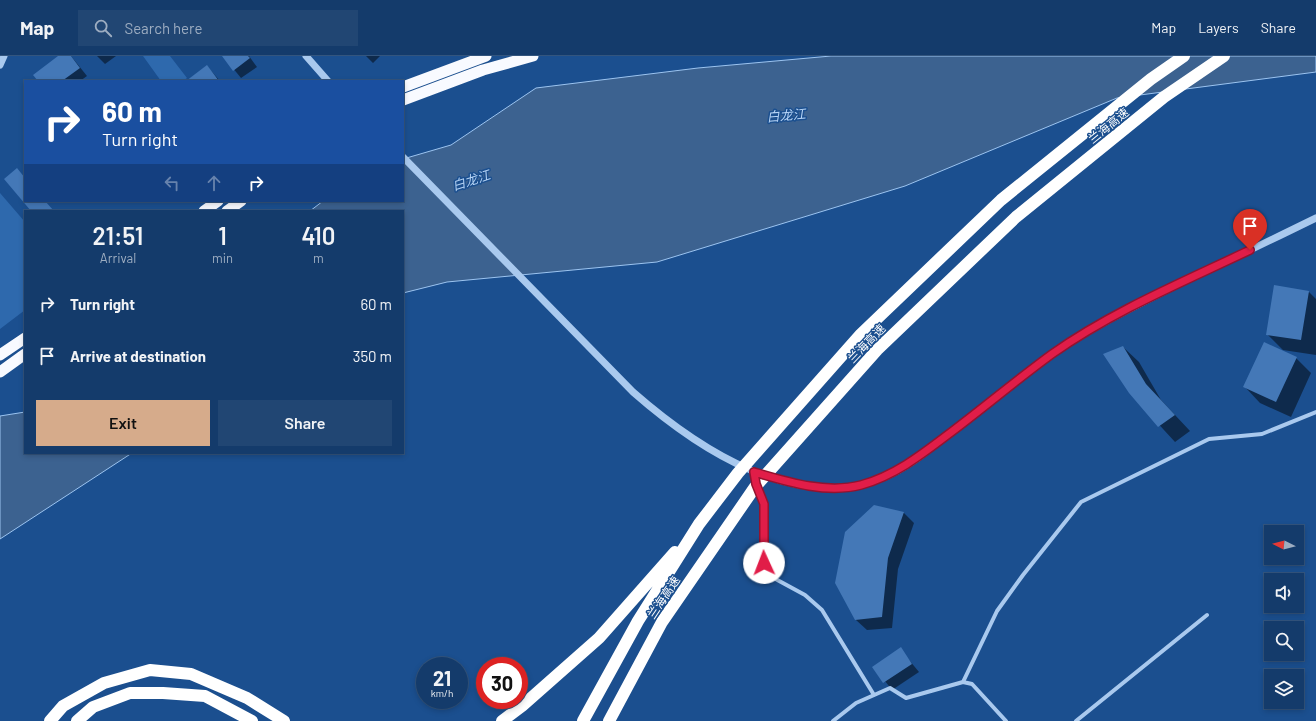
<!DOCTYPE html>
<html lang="en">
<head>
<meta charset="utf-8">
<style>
  :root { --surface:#143b6b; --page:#214673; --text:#f1f3f6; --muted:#9dadc1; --line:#33557e; --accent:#d6ab8b }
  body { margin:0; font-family:Barlow,"Noto Sans SC",sans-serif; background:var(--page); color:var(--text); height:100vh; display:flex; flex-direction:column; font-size:15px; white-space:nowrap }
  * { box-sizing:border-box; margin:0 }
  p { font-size:13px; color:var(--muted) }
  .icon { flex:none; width:22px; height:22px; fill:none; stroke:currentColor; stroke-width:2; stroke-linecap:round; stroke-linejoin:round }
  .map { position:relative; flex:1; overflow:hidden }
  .details { position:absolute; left:24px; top:154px; width:380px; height:244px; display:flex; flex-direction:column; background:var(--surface); border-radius:0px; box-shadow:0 2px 6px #0003,0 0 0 1px var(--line) }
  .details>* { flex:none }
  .guide { position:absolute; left:24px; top:24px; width:380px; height:122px; border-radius:0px; box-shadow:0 2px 6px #0003,0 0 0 1px var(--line); background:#1a4fa0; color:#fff; overflow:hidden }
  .needle { width:26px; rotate:276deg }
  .fabs { position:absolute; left:1264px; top:469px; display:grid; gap:8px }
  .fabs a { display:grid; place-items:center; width:40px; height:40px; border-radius:0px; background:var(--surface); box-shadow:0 2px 6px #0003,0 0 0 1px var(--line); font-size:20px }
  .speed { position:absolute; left:416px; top:601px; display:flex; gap:8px; font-size:20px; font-weight:700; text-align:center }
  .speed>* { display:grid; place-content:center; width:52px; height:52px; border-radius:50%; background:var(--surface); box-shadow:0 2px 6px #0003,0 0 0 1px var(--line); line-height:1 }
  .speed small { font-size:10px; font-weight:400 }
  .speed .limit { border:6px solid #d22; background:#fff; color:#111 }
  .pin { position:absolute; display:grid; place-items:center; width:34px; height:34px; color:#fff; margin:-41px -17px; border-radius:50% 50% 50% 0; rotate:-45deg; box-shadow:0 0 4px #0007 }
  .pin .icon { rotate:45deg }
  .me { position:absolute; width:44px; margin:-22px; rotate:358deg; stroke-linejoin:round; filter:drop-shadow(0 0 3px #0008) }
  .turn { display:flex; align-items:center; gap:14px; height:84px; padding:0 12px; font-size:18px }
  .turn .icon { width:52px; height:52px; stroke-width:2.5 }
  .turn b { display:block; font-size:28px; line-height:34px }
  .lanes { display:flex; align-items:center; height:38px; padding:0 12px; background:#0003; justify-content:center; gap:20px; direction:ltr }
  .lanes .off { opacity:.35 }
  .eta { display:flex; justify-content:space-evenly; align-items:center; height:68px; text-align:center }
  .eta b { font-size:24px; font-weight:600; line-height:28px }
  .primary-button { display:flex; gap:8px; margin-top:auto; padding:8px 12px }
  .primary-button a { flex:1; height:46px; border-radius:0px; background:var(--accent); color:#111; font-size:16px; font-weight:600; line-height:46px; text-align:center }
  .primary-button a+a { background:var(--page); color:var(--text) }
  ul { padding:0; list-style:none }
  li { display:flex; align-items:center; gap:12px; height:52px; padding:0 12px }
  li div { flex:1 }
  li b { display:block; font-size:15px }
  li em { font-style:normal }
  header { display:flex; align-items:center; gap:24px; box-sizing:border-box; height:56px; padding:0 20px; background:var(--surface); border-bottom:1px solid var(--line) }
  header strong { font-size:19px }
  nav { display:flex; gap:22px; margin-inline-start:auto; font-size:14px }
  .search { width:280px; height:36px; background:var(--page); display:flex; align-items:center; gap:10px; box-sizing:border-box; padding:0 14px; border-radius:0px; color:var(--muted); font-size:15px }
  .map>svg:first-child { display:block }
</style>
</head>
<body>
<header>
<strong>Map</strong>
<div class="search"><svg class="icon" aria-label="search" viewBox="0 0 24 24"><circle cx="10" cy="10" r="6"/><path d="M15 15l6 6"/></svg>Search here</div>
<nav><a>Map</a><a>Layers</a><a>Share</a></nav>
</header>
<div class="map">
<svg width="1316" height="665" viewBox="0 0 1316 665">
  <rect width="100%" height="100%" fill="#1b4f8f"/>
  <!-- green -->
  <path fill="#2e69ad" d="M143,0H170L187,22L183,25H161Z
    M0,137L25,166V254L0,273Z"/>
  <!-- water -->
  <path fill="#3c6290" stroke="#9cc4f0" d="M831,0H1316V16L1117,42L905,130L657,206L447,226L403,237V155H310L323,145H403V103L451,89L536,32L698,12Z
    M25,356V397H132L0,483V360Z"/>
  <!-- shadow -->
  <path fill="#0007" d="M60,0H71L87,20L80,25H39Z
    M97,0H116L105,8Z
    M223,0H249L257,11L241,22Z
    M366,0H380L373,7Z
    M207,10L220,25H187Z
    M1309,236L1316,243V299L1283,294L1267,278Z
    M1123,291L1139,306L1161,344L1190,375L1175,386L1130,337Z
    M1296,302L1311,317L1291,361L1260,347L1245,331Z
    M875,450L904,457L914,467L898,513L892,572L867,574L856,564Z
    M900,593L919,616L892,634L874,611Z"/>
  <!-- building -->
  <path fill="#4478b7" d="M58,0H71L80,12L62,25H38L33,19Z
    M222,0H248L250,2L233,15Z
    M207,9L219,25H186Z
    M17,112L25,122V145H45L54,155H31L4,123Z
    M1274,229L1309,235L1301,284L1266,279Z
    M1264,286L1297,301L1276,346L1243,331Z
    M1123,290L1146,328L1175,359L1158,371L1129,337L1103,298Z
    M874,449L904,456L888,502L882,561L855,564L835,527L845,476Z
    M901,591L912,608L883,627L872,611Z"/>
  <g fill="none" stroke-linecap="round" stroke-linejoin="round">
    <!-- minor -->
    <path stroke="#a9c9ee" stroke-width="4" d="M758,432L764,448V507L770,520L805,539L822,554L874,639
      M963,626L997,555L1023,519L1081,446L1209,383L1262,378L1316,356
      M833,665L856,647L890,632L906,642L963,626L972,628L1006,665
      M1076,665L1207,559"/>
    <!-- tertiary -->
    <path stroke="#a9c9ee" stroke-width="7" d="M306,0L328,25
      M0,9L4,0
      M403,101L633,336C698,393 796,458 885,421C907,412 926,396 944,382C980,354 1016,324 1053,298C1094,270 1137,249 1181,227C1226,206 1271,184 1316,162"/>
    <!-- trunk -->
    <path stroke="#f8faff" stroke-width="11" d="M403,31L486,0
      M403,44L483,14L533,0
      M204,155L218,145
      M227,155L241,145
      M0,299L25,282
      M0,316L25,298"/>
    <!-- motorway -->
    <path stroke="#fff" stroke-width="12" d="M50,665L63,650L104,627L150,614L191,618L247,642L284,665
      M77,665L93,651L130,637H163L205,640L252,665
      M502,665L522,650L599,582L675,496
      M583,665L638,565L699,468L738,417L861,278L1001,144L1151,23L1184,0
      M609,665L662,566L755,431L877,294L1016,161L1164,41L1224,0"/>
  </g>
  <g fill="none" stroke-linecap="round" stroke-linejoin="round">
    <!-- route casing -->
    <g stroke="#92132f" stroke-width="10">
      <path id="route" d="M764,507V448L756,428L754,416C788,426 826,438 861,429C897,419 925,396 954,374C987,349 1019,322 1052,298C1113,255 1183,226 1250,194"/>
    </g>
    <!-- route -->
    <use href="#route" stroke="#e11d48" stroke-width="7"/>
  </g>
  <g text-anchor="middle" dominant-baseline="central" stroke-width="3" stroke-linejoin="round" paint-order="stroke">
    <!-- street labels -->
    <g font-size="12" fill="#fff" stroke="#1b4f8f">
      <text transform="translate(1108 69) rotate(-39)">兰海高速</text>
      <text transform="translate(866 287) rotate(-46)">兰海高速</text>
      <text transform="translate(663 541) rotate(-56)">兰海高速</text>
    </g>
    <!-- water labels -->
    <g font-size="13" font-style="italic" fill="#b5d3f5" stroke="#1b4f8f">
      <text transform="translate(786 59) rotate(-5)">白龙江</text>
      <text transform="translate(471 124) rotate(-18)">白龙江</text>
    </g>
  </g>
</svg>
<div class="fabs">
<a><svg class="needle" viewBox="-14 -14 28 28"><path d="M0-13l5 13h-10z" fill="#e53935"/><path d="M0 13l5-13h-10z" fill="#9dadc1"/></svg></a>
<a><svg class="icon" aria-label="sound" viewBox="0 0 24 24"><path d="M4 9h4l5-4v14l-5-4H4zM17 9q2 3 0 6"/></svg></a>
<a><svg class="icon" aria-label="search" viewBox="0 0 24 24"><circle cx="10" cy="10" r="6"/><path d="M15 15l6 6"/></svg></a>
<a><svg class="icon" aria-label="layers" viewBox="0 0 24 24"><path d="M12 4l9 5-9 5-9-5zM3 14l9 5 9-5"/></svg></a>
</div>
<div class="speed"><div>21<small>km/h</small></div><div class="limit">30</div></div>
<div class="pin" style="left:1250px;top:194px;background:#d93025"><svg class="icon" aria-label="arrive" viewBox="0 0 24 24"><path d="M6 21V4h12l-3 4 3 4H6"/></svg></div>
<svg class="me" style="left:764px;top:507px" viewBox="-20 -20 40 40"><circle r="19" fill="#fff"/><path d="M0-13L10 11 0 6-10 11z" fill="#e11d48"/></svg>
<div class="guide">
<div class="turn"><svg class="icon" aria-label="right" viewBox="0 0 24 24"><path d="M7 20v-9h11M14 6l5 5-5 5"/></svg><div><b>60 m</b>Turn right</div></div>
<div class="lanes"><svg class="icon off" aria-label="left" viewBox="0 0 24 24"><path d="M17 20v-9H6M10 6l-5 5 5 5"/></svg><svg class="icon off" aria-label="ahead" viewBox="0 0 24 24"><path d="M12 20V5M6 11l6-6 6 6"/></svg><svg class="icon" aria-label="right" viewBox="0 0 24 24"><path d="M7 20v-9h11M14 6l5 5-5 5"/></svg></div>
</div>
<section class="details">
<div class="eta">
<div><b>21:51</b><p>Arrival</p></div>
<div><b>1</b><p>min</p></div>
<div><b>410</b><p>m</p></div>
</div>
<ul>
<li><svg class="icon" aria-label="right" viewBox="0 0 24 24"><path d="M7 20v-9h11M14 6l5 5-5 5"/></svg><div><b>Turn right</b></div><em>60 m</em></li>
<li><svg class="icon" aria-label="arrive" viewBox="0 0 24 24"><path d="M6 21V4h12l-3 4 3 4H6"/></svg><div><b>Arrive at destination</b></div><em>350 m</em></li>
</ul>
<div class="primary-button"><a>Exit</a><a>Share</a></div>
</section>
</div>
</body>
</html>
